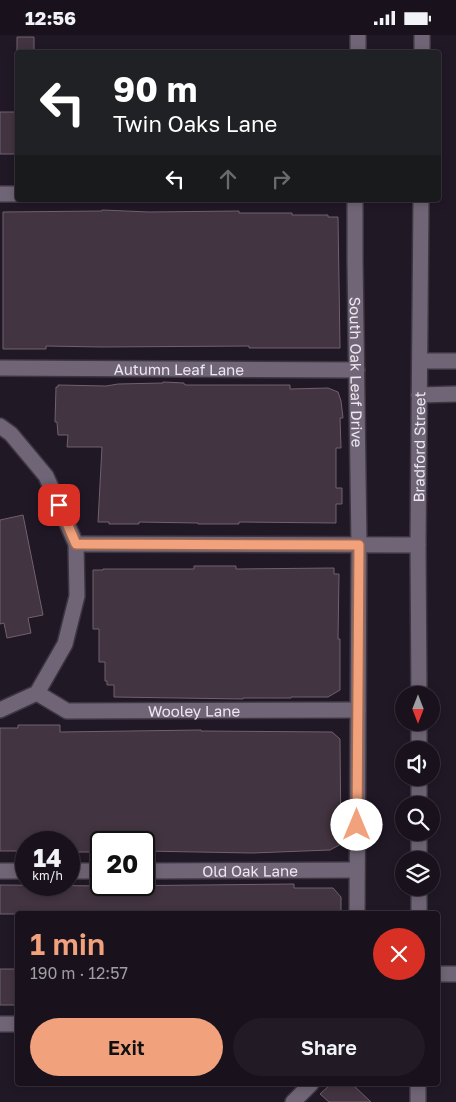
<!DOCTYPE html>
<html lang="en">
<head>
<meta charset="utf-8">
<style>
  :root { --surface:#19121c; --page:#221b25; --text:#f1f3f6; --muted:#9f9ea3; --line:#37323b; --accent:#f1a17c }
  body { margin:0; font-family:"Golos Text",sans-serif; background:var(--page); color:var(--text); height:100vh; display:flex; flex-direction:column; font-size:19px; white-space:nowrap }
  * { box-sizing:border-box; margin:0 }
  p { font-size:16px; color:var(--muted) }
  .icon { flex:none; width:28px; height:28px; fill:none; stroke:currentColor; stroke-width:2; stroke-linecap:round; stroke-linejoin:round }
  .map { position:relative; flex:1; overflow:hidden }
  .drawer { position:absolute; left:15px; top:876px; width:425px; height:175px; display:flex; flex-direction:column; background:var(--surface); border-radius:5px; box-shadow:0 2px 8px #0003,0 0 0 1px var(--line) }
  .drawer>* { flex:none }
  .hud { position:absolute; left:15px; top:15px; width:426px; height:152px; border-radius:5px; box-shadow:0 2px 8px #0003,0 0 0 1px var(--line); background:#202124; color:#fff; overflow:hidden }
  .needle { width:32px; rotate:180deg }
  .tools { position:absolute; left:395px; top:651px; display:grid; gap:10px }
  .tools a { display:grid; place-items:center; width:45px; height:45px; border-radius:50%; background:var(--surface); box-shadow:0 2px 8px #0003,0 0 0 1px var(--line); font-size:25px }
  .speed { position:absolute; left:15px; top:796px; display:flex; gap:10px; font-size:25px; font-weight:700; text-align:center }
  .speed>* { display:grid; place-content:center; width:65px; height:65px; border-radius:50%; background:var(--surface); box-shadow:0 2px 8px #0003,0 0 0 1px var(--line); line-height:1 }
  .speed small { font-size:12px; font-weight:400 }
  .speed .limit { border:2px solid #111; border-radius:8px; background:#fff; color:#111 }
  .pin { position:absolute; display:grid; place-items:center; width:42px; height:42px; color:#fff; margin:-21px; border-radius:10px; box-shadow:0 2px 8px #0006 }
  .me { position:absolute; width:55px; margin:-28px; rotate:0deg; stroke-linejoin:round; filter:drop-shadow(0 0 4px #0008) }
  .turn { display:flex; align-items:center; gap:18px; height:105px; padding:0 15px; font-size:22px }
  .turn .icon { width:65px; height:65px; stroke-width:2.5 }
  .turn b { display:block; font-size:35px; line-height:42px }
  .lanes { display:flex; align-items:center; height:48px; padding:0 15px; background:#0003; justify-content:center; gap:25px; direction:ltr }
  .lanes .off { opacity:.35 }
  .round { display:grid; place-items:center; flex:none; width:52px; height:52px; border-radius:26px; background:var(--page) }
  .summary { display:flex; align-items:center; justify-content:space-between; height:85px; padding:0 15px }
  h1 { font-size:30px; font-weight:600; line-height:38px; color:var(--accent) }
  .cta { display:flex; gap:10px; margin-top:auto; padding:10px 15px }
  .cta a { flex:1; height:58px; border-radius:30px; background:var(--accent); color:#111; font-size:20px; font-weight:600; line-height:58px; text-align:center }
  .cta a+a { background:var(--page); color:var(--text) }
  .status { display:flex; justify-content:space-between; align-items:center; height:35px; padding:0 25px; background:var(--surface); direction:ltr }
  .status svg { height:14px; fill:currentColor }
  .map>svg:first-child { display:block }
</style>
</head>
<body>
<div class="status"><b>12:56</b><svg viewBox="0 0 49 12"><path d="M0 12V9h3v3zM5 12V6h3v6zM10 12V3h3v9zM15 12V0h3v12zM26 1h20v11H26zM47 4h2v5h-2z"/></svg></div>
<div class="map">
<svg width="456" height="1067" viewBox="0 0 456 1067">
  <rect width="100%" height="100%" fill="#211826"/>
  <!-- building -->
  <path fill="#423440" stroke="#71606e" d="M17,2H34V18H17Z
    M0,77H18V119H0Z
    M102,175L149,177L239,176V178H292V180H328V182H338L340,313H249V311L101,312L46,311V314H3V177L102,176Z
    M163,347L184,348V349L186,350H290V354L328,353L338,357L341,366L343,383H340L341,413H336V453H342V469H336V488L239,487V489H198V488L139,487V489H109V487H98L102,412H67L68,400H58L57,387H55L56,352H58V350L106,351L118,349L163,348Z
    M23,480L43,580L28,583L31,598L7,603L4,588L0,589V485Z
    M194,531H236V534L334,533V539H339L338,604H340V655L328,662H291V663H243V664L114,662V650H107V646H105V627H99V594H93V535H103V534H194Z
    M18,690H60V697L201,695V696L332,697L340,704L341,809L330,815L252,818L144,816V808H101V817H69V808H26V816H0V693H18Z
    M294,849V853H333L341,862V879H0V850L107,851Z
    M0,934H18V970H0Z
    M331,1049H352L371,1067H329L320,1059Z"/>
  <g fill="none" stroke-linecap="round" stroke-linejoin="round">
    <!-- minor casing -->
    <g stroke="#3d3641" stroke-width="18">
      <g id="minor">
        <path d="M358,18V0"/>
        <path d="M422,18V0"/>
        <path d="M0,159H18"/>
        <path id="s1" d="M355,165V225L359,510L357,879"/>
        <path d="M420,326H456"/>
        <path id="s2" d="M0,333L357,335"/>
        <path d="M419,360L456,359"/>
        <path d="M0,391L11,399L46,441L76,509L77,561L65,609L37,658L0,675"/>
        <path d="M76,509L418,510"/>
        <path id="s3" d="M37,658L67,676L358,675"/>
        <path id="s4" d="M419,660L418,510L421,165"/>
        <path d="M419,688V715"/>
        <path d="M419,742V770"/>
        <path d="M419,798V825"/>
        <path d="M0,836H26"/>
        <path d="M69,836H101"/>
        <path id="s5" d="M144,836L357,835"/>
        <path d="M419,852V879"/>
        <path d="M438,939H456"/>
        <path d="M0,989H18"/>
        <path d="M293,1067L311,1049"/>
        <path d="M418,1067V1049"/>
      </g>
    </g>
    <!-- minor -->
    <use href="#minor" stroke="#706576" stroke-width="15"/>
  </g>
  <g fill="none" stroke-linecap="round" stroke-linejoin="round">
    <!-- route casing -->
    <g stroke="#9d6951" stroke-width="12">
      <path id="route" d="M59,470L76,509L359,510L357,790"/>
    </g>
    <!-- route -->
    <use href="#route" stroke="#f1a17c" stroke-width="9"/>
  </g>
  <g text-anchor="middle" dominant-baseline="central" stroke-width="4" stroke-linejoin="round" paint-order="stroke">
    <!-- street labels -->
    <g font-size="15" fill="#ede7f1" stroke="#09060b">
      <text stroke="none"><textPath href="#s2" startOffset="179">Autumn Leaf Lane</textPath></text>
      <text stroke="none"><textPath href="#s1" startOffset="172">South Oak Leaf Drive</textPath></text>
      <text stroke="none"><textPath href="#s4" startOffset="248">Bradford Street</textPath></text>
      <text stroke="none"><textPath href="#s3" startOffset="162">Wooley Lane</textPath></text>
      <text stroke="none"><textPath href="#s5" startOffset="106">Old Oak Lane</textPath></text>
    </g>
  </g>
</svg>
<div class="tools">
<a><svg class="needle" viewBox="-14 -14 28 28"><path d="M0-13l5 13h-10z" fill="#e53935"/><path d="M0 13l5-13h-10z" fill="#9f9ea3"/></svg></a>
<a><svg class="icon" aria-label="sound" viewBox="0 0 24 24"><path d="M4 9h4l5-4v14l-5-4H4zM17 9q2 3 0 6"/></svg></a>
<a><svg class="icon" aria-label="search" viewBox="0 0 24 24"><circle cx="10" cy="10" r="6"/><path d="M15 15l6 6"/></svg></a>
<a><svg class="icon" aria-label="layers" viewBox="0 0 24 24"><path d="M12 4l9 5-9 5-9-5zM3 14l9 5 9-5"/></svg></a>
</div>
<div class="speed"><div>14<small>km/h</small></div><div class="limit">20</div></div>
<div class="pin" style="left:59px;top:470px;background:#d93025"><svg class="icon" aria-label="arrive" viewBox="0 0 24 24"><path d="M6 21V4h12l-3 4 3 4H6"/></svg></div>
<svg class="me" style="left:357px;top:790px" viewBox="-20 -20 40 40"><circle r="19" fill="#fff"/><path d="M0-13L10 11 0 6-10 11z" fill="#f1a17c"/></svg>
<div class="hud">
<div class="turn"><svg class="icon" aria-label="left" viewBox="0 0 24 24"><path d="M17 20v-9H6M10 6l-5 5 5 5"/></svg><div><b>90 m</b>Twin Oaks Lane</div></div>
<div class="lanes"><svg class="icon" aria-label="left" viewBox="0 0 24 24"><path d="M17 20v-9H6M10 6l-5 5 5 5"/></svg><svg class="icon off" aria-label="ahead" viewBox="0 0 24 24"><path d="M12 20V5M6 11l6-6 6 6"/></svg><svg class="icon off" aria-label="right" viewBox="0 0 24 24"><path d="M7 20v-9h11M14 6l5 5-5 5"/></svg></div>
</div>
<section class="drawer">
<div class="summary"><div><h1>1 min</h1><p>190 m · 12:57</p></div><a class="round" style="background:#d93025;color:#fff"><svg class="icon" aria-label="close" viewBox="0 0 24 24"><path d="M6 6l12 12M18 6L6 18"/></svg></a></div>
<div class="cta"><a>Exit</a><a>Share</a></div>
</section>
</div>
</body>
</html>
